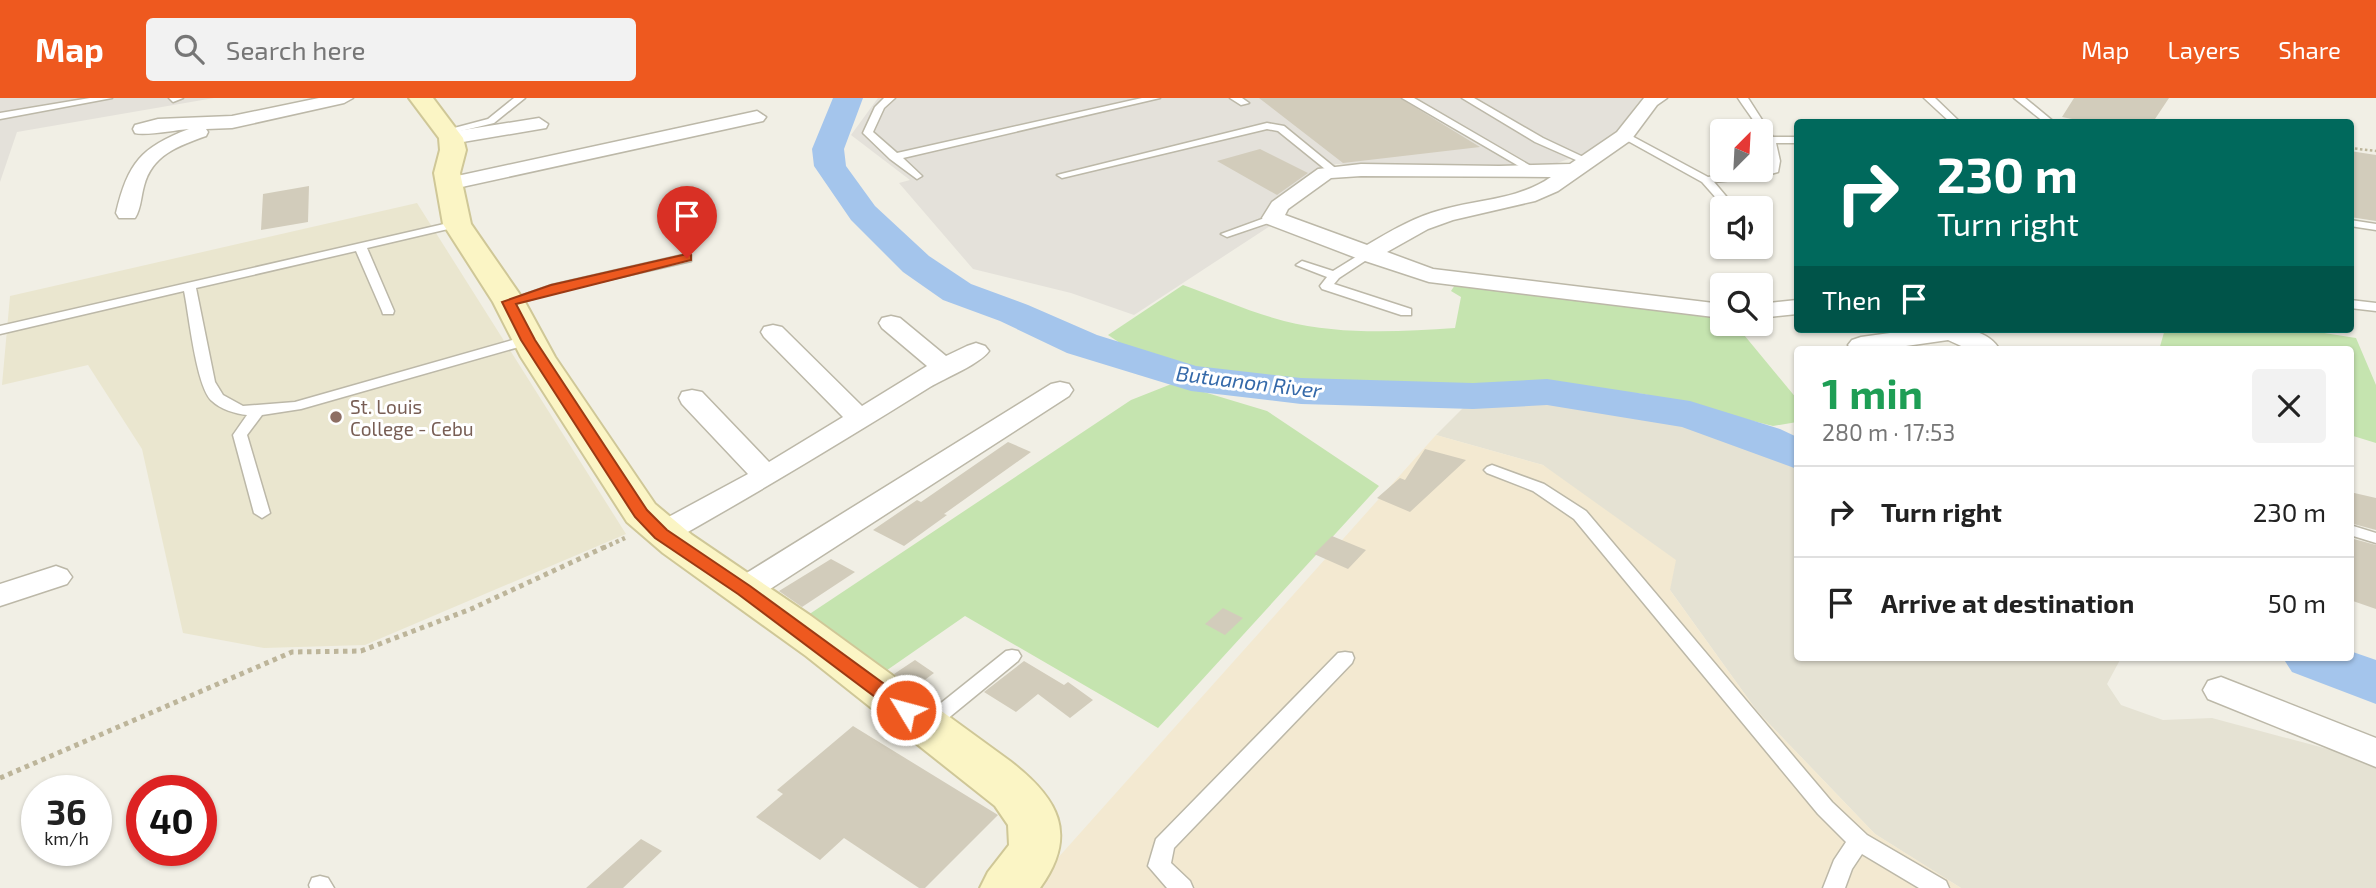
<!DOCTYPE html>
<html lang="en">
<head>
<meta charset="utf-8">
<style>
  :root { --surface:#fff; --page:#f2f2f2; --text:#222; --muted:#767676; --line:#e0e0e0; --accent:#ee591f }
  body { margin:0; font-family:"Exo 2",sans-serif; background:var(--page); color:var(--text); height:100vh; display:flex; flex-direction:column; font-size:26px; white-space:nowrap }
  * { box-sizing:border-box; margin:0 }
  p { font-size:23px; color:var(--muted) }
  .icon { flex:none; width:38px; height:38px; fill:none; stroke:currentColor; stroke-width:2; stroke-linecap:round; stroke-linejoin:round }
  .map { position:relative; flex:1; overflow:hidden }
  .details { position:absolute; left:1794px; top:248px; width:560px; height:315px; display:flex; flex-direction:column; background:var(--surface); border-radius:7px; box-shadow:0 2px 5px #0004 }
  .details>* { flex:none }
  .top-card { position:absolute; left:1794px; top:21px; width:560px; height:214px; border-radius:7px; box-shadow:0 2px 5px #0004; background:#00695c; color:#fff; overflow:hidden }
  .needle { width:46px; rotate:24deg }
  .buttons { position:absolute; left:1710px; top:21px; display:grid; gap:14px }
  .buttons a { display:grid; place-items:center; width:63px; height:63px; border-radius:7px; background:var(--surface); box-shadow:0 2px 5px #0004; font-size:35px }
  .speed { position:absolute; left:21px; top:677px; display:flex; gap:14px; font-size:35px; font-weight:700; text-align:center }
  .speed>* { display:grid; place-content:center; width:91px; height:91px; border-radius:50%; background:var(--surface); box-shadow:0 2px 5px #0004; line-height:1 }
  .speed small { font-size:18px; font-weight:400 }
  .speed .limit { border:10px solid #d22; background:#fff; color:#111 }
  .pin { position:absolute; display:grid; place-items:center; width:60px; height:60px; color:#fff; margin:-72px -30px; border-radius:50% 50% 50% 0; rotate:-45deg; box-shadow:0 0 7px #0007 }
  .pin .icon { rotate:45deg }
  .me { position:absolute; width:77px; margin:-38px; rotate:307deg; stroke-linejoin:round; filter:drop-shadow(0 0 5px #0008) }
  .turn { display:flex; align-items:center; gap:24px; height:147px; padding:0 28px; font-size:32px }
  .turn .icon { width:91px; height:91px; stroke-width:2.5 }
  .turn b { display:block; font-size:49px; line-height:60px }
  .then { display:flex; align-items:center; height:66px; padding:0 28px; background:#0003; gap:14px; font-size:26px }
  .round { display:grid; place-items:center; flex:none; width:74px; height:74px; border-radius:7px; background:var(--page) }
  .summary { display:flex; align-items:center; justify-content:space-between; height:119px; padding:0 28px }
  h1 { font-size:42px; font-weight:700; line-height:52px; color:#1e9e55 }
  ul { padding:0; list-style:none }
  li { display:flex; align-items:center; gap:21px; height:91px; padding:0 28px; border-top:2px solid var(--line) }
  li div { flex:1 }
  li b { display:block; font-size:26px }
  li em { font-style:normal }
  header { display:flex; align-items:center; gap:42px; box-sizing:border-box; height:98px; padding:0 35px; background:var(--accent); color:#fff }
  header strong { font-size:33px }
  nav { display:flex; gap:38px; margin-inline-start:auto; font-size:24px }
  .search { width:490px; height:63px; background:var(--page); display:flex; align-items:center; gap:18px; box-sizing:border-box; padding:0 24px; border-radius:7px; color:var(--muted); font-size:26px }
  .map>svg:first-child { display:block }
</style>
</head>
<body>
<header>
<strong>Map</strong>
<div class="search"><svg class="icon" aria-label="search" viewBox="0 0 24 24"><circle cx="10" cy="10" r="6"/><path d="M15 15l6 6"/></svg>Search here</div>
<nav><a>Map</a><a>Layers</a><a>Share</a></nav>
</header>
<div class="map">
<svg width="2376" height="790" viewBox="0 0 2376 790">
  <rect width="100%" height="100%" fill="#f1efe5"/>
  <!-- residential -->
  <path fill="#e5e2d3" d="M1467,306L1572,307L1642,319L1764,347L1797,366V560H2121L2107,586L2121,607L2163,622L2212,620L2376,664V790H1961L1875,736L1757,613L1670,492L1543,367L1436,337Z"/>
  <!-- commercial -->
  <path fill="#f3e9d1" d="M1436,337L1543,367L1676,462L1670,492L1757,613L1875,736L1961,790H1031Z"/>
  <!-- industrial -->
  <path fill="#e4e1da" d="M0,0H214L17,34L0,84Z
    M878,0H1648L1638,5L1617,34L1583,56L1540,71L1336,66L1261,120L1273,126L1134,217L1071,195L973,171L899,85L910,82L851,37Z"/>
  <!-- education -->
  <path fill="#eae6cf" d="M417,105L626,436L365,547L264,550L183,535L142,351L88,267L2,287L10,198Z"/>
  <!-- green -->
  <path fill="#c5e4af" d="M1183,187C1216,199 1250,214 1284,223C1340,237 1398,234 1455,230L1461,199L1451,193L1455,187L1722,219V226H1735L1797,301V324L1773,328L1644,296L1539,286L1464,292L1354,290L1236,281L1198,275L1132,253L1108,237Z
    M2165,231H2299L2356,240L2376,287V345L2350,337V252H2159Z
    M1174,285L1267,313L1379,388L1158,630L965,518L880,577L802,521L1131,302Z"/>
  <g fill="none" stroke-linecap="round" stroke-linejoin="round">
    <!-- river -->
    <path fill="#a4c5ec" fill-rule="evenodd" d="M833,0H863L844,51L846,68L875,108L929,158L971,186L1028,207L1097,237L1196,268L1301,280L1473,285L1547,281L1690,303L1780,331L1797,339V371L1682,329L1547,307L1473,311L1301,306L1191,293L1067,255L1000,223L943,202L903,174L851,122L814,68L812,51Z
      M2350,553L2376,562V606L2292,574L2283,560H2350Z"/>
  </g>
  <!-- building -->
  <path fill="#d2ccbb" d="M1259,0H1400L1480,49L1343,65Z
    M2074,0H2169L2153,24L2125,21L2122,24H2087L2062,19Z
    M1260,51L1308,75L1277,97L1217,63Z
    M2350,53L2376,57V123L2350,119Z
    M309,88L308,124L261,132L263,96Z
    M1008,344L1031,354L944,416L947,417L904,448L873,432L917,402L921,404Z
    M1425,351L1466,362L1410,414L1377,400L1400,380L1405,382Z
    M2350,394L2376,400V432L2350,425Z
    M1332,438L1366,452L1348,471L1314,456Z
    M2350,440L2376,447V511L2350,502Z
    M831,461L855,474L802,509L779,493Z
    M1223,510L1243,520L1225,537L1205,526Z
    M915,562L934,575L914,590L894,576Z
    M1024,563L1064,587L1068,584L1093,602L1070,620L1038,596L1016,614L984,594Z
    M853,628L998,717L925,790H919L844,740L820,762L756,719L783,696L777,692Z
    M641,741L662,753L623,790H586Z"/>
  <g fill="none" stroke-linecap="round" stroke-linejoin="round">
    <!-- lane casing -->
    <g stroke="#bcb8a8" stroke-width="3">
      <path id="lane" d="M90,0H112L0,21V15Z
        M169,0H183L173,4Z
        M514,0H525L494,25L444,37L439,34L488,21Z
        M884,0H895L884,10L873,34L897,55L1142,0H1160L903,60L922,78L917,81L890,61L863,35L875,9Z
        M1230,0H1242L1249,5L1241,7Z
        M1402,0H1414L1543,75L1534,77Z
        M1462,0H1474L1543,40L1594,64L1585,66L1535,44Z
        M1738,0H1748L1773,39H1797V45H1776L1780,63L1778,74L1760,79L1714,84L1736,110H1725L1702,84L1619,38L1628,36L1708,79L1769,70C1773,43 1752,22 1738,0Z
        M1924,0H1935L1960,24H1950Z
        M2014,0H2025L2054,24H2044Z
        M1267,25L1284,28L1339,73L1330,75L1278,33L1267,31L1062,80L1057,77Z
        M1273,117L1277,118V122L1227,139L1221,136Z
        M2350,122L2376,126V132L2350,128Z
        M457,123L461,124V128L367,150L394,213L393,216H383L382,213L356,153L196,190L215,284L223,297L243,308L295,304L523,239L528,238L535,242L533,245L301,311L262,317L247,337L270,415L262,420L254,415L233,337L247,317C236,316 220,311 212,303C196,289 189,216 184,193L0,236V228Z
        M1367,152L1371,153V159L1339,180L1334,186L1411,211V217H1401L1322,191L1320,188L1327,179L1296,167L1302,163L1333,173Z
        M687,156L691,157V163L559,193L509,208L503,204L552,187Z
        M2350,202L2376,205V213L2350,210Z
        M1492,367L1544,386L1586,413L1832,704L1867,737L1946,783L1949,790H1919L1862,756L1852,771L1845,790H1823L1834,762L1846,744L1818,716L1574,421L1533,393L1487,375L1484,372L1487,369Z
        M2350,427L2376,435V445L2350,437Z
        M1012,552L1018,553L1021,558L1018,563L935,631L928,633L921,631L918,626L921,621L1006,553Z
        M1345,554L1352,555L1354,560L1352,565L1174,750L1171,765L1190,783L1193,790H1167L1148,768L1156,741L1338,555Z
        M320,778L328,780L334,790H310L309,787L312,780Z"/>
    </g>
    <!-- street casing -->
    <g stroke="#bcb8a8" stroke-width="3">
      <path id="street" d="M319,0H353L344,5L232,30L206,31L208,34L206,38C178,48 152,57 144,88C141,98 141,111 135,120H119L116,115C128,65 141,49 189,31C175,32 146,38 135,35L133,31L135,27L158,21L232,18Z
        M1644,0H1667L1657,7L1631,42L1558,93L1535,103L1453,122L1428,131L1387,154L1433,171L1722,206V220L1429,184L1359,161L1265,125L1262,120L1272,104L1318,71L1361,66L1499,68L1570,66L1617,34ZM1361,78L1551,79C1518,102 1478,101 1441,112C1414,119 1391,133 1367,147L1285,117L1288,111L1331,80Z
        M757,13L766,19L763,23L448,92L441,90L438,86L441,82L448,80Z
        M539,20L548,26L546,30L451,46L442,40L451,34Z
        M1797,202V216L1760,220V206Z
        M891,218L900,220L946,258L967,248L976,245L985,248L989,253C980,266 945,280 930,289C845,342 759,394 672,443L661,446L650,443L646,436L650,429L748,376L682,306L679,300L682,294L692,292L702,294L769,364L843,319L764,239L761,234L764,229L773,227L782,229L862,308L927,268L882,230L879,225L882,220Z
        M1919,231C1944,231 1981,225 1998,249L1996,252H1970L1948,242L1878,252H1852L1848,247L1852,242L1861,239Z
        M1060,284L1069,286L1073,292L1069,298L756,500L744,503L732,500L728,492L732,484L1051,286Z
        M56,468L67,472L72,479L67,486L0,508V486Z
        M2221,579L2376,640V669L2208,601L2203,592L2208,583Z"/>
    </g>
    <!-- secondary casing -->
    <g stroke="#cfc797" stroke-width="4">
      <path id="secondary" d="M409,0H433L463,40L466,52L460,75L471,126L525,204L555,259L655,406L692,437L811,518L1010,663C1058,700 1079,736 1040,790H980L988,774L1009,747L1008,727L995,708L806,558L663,455L627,424L521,259L493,204L443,126L434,75L440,52L439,40Z"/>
    </g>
    <!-- path-far2 -->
    <path stroke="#bdb59a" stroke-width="2.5" stroke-dasharray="2.5 2.5" stroke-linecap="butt" d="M2350,50L2376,53"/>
    <!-- path-far1 -->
    <path stroke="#bdb59a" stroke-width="4.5" stroke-dasharray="3.5 3.5" stroke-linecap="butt" d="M603,450L625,440"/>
    <!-- path -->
    <path stroke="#bdb59a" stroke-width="5" stroke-dasharray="4.5 4.5" stroke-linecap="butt" d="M0,680L292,554L361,553L471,511L607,448"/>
    <!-- lane -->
    <use href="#lane" fill="#fff" fill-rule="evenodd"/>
    <!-- street -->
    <use href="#street" fill="#fff" fill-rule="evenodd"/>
    <!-- secondary -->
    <use href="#secondary" fill="#fbf5c5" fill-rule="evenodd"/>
  </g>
  <!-- route -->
  <path fill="#ee591f" stroke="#9b3a14" stroke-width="2" d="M687,156L691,157V162L516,206L535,242L647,412L667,432L750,488L913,607L916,612L913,617H899L738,496L655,440L635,419L546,281L521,242L502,204L551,187Z"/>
  <!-- markers -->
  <circle fill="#8d6e63" stroke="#fff" stroke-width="2.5" cx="336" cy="319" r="7"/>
  <g text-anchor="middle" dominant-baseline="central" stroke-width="6" stroke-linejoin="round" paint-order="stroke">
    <!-- education labels -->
    <g font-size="19" fill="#785e54" stroke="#fff" text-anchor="start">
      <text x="350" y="308">St. Louis<tspan x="350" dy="22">College - Cebu</tspan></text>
    </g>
    <!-- water labels -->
    <g font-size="21" font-style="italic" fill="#3469a9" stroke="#fff">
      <text transform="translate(1249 283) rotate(7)">Butuanon River</text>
    </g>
  </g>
</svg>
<div class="buttons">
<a><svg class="needle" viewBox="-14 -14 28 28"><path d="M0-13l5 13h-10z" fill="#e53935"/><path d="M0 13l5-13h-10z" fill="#767676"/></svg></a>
<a><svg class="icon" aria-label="sound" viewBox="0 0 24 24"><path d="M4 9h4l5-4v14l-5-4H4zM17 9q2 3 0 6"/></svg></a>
<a><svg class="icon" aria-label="search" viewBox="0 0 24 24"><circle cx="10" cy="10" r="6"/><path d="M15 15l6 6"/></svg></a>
</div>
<div class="speed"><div>36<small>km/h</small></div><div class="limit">40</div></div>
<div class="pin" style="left:687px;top:160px;background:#d93025"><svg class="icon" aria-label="arrive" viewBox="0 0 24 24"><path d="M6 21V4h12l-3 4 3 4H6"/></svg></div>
<svg class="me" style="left:906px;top:612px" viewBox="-20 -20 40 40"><circle r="17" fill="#ee591f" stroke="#fff" stroke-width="3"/><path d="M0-11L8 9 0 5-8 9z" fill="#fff"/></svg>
<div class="top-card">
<div class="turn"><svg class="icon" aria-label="right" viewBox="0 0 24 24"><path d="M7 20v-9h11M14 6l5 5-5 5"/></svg><div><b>230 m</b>Turn right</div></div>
<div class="then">Then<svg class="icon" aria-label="arrive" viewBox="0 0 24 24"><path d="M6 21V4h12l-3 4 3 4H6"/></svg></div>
</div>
<section class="details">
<div class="summary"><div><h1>1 min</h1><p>280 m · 17:53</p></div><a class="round"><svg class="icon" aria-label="close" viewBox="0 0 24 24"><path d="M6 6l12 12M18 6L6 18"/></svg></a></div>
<ul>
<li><svg class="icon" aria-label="right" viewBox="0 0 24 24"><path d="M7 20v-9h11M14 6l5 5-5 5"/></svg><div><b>Turn right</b></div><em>230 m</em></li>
<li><svg class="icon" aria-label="arrive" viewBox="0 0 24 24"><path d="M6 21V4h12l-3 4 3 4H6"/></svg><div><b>Arrive at destination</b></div><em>50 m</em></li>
</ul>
</section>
</div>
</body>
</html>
